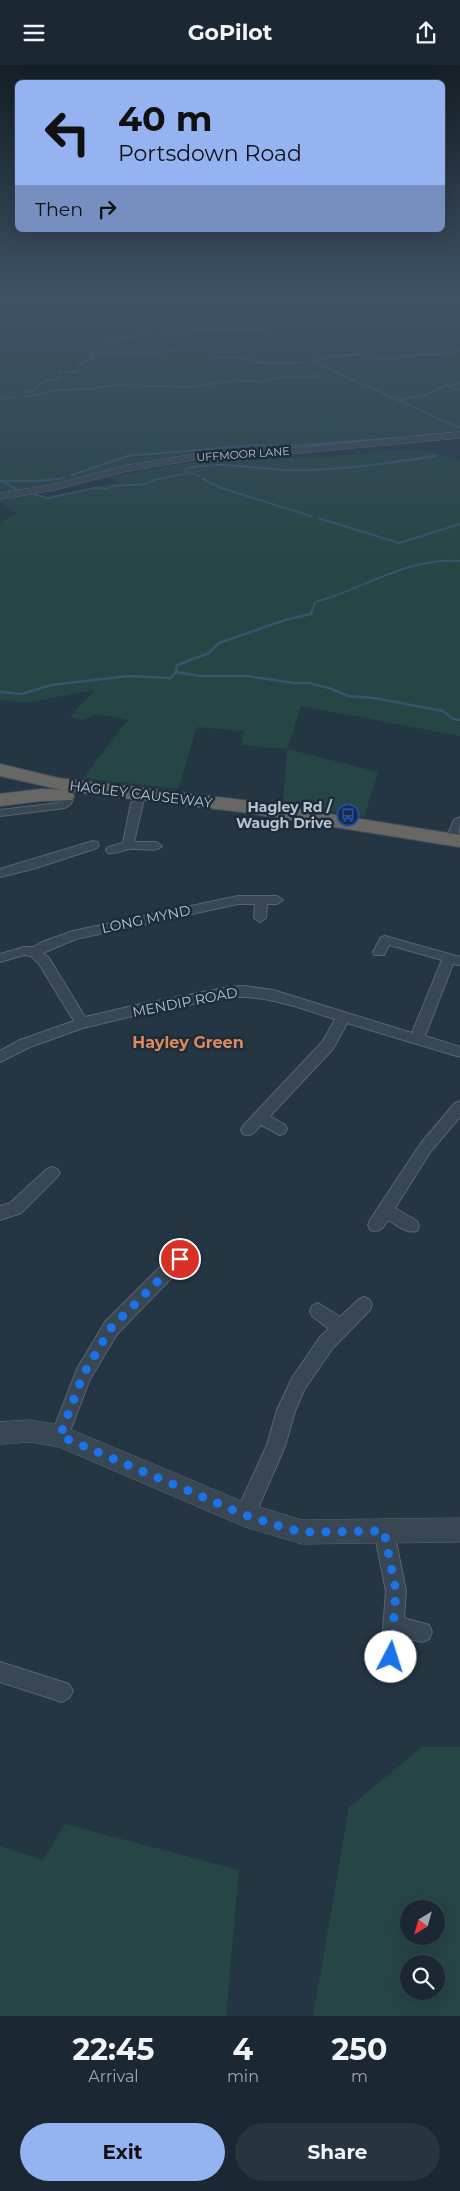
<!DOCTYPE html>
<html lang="en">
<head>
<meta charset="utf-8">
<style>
  :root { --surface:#1b2833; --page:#28343f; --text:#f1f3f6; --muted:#a0a6ac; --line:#39444e; --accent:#95b2f1 }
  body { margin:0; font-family:Montserrat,sans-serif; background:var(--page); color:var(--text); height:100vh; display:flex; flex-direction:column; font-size:19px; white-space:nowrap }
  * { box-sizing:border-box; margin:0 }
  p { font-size:16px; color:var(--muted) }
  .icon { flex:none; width:28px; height:28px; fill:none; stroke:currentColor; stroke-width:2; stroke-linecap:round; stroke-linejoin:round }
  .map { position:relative; height:1951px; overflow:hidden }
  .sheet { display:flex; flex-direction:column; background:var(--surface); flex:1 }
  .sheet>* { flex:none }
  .hud { position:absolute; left:15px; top:15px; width:430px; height:152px; border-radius:8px; box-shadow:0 5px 20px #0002,0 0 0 1px var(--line); background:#95b2f1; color:#111; overflow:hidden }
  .needle { width:32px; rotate:217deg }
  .controls { position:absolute; left:400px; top:1835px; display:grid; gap:10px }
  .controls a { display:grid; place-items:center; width:45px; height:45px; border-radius:50%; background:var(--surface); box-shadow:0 5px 20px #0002,0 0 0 1px var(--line); font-size:25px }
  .pin { position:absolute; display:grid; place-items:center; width:42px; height:42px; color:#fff; margin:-21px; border:2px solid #fff; border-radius:50%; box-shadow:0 1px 5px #0007 }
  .me { position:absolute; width:55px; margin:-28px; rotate:5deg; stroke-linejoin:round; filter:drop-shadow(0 0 4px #0008) }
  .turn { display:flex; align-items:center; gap:18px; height:105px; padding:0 20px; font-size:22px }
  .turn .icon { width:65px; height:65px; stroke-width:2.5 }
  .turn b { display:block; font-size:35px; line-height:42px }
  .then { display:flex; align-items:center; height:48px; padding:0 20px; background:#0003; gap:10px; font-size:19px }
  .eta { display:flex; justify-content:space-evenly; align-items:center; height:85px; text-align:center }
  .eta b { font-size:30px; font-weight:700; line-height:35px }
  .button { display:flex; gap:10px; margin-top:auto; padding:10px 20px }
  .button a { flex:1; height:58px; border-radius:30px; background:var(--accent); color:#111; font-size:20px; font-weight:700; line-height:58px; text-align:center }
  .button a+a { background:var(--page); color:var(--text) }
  header { display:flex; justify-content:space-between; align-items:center; height:65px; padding:0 20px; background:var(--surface); font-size:22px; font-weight:700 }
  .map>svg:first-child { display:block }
</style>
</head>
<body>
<header><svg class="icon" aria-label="menu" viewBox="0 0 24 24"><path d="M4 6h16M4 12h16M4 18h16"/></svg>GoPilot<svg class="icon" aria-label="share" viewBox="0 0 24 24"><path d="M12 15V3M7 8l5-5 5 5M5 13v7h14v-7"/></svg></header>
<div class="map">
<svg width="460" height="1951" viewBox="0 0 460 1951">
  <rect width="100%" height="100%" fill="#243644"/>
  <!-- green -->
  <path fill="#264545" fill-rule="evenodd" d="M0,230H460V368L306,383L224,384L111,405L51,421L0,428Z
    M381,386H426L460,396V671L301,641L287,684L378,707L364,752L283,738L287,684L241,680L244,666L197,662L178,724L83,713L128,655L95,649L83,655L70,652L95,625L25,638L0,635V457L17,449L0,437V433L33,428L48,433L119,417L108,412L221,392L282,389L287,393L338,392Z
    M422,1682H460V1951H313L349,1742ZM409,1844H436V1871H409ZM409,1899H436V1926H409Z
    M65,1759L239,1805L226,1951H0V1781L43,1795Z"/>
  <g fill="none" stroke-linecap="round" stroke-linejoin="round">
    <!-- stream-far1 -->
    <path stroke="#37536d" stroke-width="2" d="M45,230L58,232
      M72,231L79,230
      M210,249L367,230
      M0,251L124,256
      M133,256L148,257L199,248
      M162,268L201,264H259L299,260L330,252L344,251L351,246L366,241L396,236L460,237
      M97,288L121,287L139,289L181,285
      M214,292L246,293L260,298H301
      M311,297L335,291L364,289L367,292L384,295L414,290L450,289L460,285
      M316,298L460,363
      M445,321L460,325
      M37,330L57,325L89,324L116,320L192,322L237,315L262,317L282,312L319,311
      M23,332L37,330L26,327L34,325L43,316L58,314L59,307H76L80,299L95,293L90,291L97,288L96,286C111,271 133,271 153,270
      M0,334L13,332
      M400,335L427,329L447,320L460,319
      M187,407L200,411
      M72,410L127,391L257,380L285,381L382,374
      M203,414L221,423L311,451
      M0,416H38L64,413
      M4,417L17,425
      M29,428L48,433L95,423L107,424L113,421L146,419L157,414L185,409L187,407L185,404C219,395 254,404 288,405C338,406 388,398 437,391
      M318,453L399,478L460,459
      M312,546L315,537C365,524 406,492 460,496"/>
    <!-- stream -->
    <path stroke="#37536d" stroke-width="2.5" d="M176,607L199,611H247L294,618H309L329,623L348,631L374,633L443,646L453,654L460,655
      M0,627L22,629L51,620L129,611L171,613L176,607L177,600L209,588L219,578L285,555L311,549L312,545"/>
    <!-- minor casing -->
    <g stroke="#576571" stroke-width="2">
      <path id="minor" d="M69,728L74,731L71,739L65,743L0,751V745L58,738L62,735L65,729Z
        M137,735L143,738L134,777H156L162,781C155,788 140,783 131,784C123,784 116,790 108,788L106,785L108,782L123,778L131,738Z
        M460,752C460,761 460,775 452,778L448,777L446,774L454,755Z
        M93,776L97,777L99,780L97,783L36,803L0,812V804Z
        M238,831H277L283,835L277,839H267L266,853L260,857L254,853L255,839H238L76,874L43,888L49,893L85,952L141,939L229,922L244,921L273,925L412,968L442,895L389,880L384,890H374L373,887L381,872L385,871L460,892V900L453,899L425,971L460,982V992L347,958L333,984L270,1051L285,1060L287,1064L285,1068L280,1070L261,1060C255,1067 252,1072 243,1069L241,1065L243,1061L323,976L335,954C299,943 267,930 229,932L141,949L83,963L30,982L0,997V986L20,975L74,956L39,899L31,891L24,890L0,897V889L24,882H33L42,877L73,866Z
        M460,1036V1052L431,1086L395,1143L417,1156L419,1161L417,1166C406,1169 397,1160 388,1155C383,1163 380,1168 370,1165L368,1160L370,1155L421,1078L455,1038Z
        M52,1102L57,1104L60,1108L57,1112L21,1148L0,1155V1141L10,1138L47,1104Z
        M179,1187L185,1189L187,1194L185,1199L117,1269L90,1314L66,1377L60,1380L54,1377L51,1371L77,1304L105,1257L173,1189Z
        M364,1232L370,1235L372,1240L370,1245L332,1284L304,1325L295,1346L285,1381L252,1457L245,1460L238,1457L235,1450L267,1380L277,1345L292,1313L320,1272L329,1264L312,1251L310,1246L312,1241L318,1238L340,1252L358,1235Z
        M384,1456L391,1459L394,1466L406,1526L404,1553L429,1560L432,1567L429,1574L422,1577L403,1573L401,1591L398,1598L391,1601L384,1598L381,1591L386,1526L374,1466L377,1459Z
        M0,1597L69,1619L73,1626L69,1633L62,1637L0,1617Z"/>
    </g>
    <!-- tertiary casing -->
    <g stroke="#576571" stroke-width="1">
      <path id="tertiary" d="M460,367V373L291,389L211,392L124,407L51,426L0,434V428L51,420L123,401L211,386L291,383Z
        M30,1355L60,1360L246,1438L302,1455L460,1453V1477L302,1479L245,1462L59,1382L30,1377L0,1379V1357Z"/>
    </g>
    <!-- trunk casing -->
    <g stroke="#44525e" stroke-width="2">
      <path id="trunk" d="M0,699L58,713L242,735L460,770V782L242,747L66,726L72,727L74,731L72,735L41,736L0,741V729L41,724L63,725L0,711Z"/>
    </g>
    <!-- minor -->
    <use href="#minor" fill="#394754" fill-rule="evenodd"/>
    <!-- tertiary -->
    <use href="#tertiary" fill="#394754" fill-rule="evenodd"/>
    <!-- trunk -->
    <use href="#trunk" fill="#686764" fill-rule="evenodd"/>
  </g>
  <!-- sky -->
  <linearGradient id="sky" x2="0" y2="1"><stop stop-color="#141e25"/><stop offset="0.46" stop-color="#3f5267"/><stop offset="1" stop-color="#3f5267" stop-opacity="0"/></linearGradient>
  <rect width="460" height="503" fill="url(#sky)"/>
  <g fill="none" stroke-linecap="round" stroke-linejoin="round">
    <!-- route -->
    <path stroke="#1a73e8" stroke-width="9" stroke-dasharray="0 16.2" d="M180,1194L111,1263L83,1310L60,1371L245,1450L282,1462L302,1467L384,1466L396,1526L391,1592"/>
  </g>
  <!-- icons -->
  <defs>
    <g id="bus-ring" transform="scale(1.125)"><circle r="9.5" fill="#1d2c39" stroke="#1a4fb4" stroke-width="1.5"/><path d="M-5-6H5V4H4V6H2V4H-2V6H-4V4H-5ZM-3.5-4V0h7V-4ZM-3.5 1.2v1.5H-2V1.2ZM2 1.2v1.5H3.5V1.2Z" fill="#1a4fb4"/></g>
  </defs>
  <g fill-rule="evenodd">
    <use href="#bus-ring" x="348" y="750"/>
  </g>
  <g text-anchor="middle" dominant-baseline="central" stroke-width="5" stroke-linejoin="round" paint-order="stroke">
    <!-- far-street labels -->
    <g font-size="11" fill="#b6c2cd" stroke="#1d2c39">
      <text transform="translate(243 389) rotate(-4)">UFFMOOR LANE</text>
    </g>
    <!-- street labels -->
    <g font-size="14" fill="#b6c2cd" stroke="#1d2c39">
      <text transform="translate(141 729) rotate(7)">HAGLEY CAUSEWAY</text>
      <text transform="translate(146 854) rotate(-12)">LONG MYND</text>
      <text transform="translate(185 937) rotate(-11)">MENDIP ROAD</text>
    </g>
    <!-- poi labels -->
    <g font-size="14" font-weight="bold" fill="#b6c2cd" stroke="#1d2c39" text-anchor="end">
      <text x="332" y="742">Hagley Rd /<tspan x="332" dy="16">Waugh Drive</tspan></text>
    </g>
    <!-- quarter labels -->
    <g font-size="16" font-weight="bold" fill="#df895f" stroke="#1d2c39">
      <text x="188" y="977">Hayley Green</text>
    </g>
  </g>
</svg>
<div class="controls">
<a><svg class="needle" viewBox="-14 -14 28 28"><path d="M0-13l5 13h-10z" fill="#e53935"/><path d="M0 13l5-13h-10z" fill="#a0a6ac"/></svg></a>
<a><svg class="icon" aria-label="search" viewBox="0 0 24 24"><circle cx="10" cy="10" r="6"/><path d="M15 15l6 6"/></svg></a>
</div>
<div class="pin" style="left:180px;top:1194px;background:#d93025"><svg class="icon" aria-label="arrive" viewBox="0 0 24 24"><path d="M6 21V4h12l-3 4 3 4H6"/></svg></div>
<svg class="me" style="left:391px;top:1592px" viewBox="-20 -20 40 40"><circle r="19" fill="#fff"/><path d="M0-13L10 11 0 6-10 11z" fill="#1a73e8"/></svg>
<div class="hud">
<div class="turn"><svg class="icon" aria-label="left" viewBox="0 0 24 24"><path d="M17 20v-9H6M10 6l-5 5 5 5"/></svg><div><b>40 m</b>Portsdown Road</div></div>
<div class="then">Then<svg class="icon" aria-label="right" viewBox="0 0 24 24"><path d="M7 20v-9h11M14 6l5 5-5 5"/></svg></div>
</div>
</div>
<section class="sheet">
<div class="eta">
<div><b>22:45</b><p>Arrival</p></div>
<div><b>4</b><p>min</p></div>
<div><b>250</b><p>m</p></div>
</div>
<div class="button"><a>Exit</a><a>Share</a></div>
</section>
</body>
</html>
